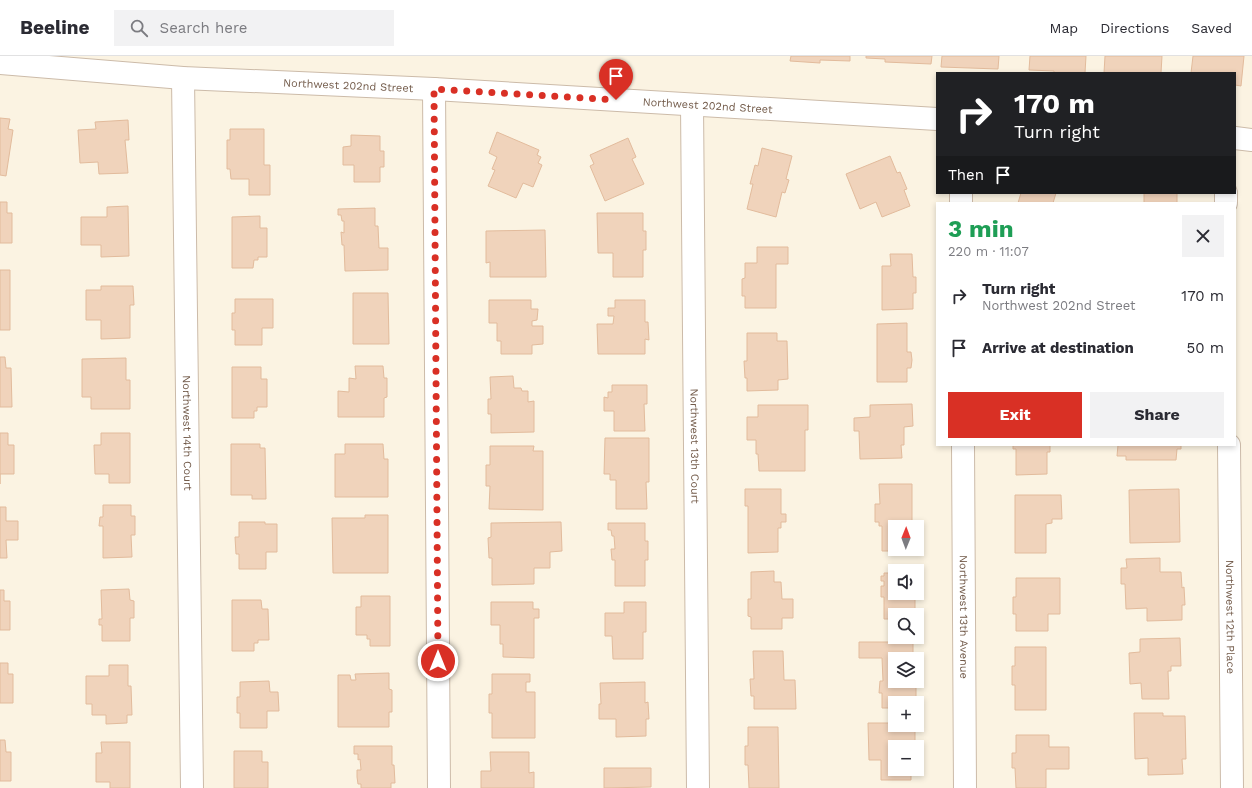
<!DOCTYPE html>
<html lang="en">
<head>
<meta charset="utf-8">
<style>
  :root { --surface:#fff; --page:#f2f2f3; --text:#2b2b33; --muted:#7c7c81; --line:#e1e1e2; --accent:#d93025 }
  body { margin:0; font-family:"Work Sans",sans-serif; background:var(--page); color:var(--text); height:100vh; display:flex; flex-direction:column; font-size:15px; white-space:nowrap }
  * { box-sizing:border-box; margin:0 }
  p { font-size:13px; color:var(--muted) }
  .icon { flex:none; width:22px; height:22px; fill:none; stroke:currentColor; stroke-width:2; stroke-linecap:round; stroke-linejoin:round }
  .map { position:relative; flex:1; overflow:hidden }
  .drawer { position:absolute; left:936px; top:146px; width:300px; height:244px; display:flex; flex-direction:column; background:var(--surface); border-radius:0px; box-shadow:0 2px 6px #0003 }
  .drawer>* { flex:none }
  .guide { position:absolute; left:936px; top:16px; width:300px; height:122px; border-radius:0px; box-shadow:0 2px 6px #0003; background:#202124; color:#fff; overflow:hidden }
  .needle { width:26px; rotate:1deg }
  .controls { position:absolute; left:888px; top:464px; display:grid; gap:8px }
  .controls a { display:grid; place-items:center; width:36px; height:36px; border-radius:0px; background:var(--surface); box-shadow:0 2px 6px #0003; font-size:20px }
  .pin { position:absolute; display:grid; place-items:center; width:34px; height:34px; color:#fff; margin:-41px -17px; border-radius:50% 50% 50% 0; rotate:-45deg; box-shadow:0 0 4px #0007 }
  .pin .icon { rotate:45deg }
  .me { position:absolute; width:44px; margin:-22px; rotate:0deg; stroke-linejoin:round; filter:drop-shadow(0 0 3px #0008) }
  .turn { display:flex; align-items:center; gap:14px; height:84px; padding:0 12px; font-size:18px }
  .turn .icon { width:52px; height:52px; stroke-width:2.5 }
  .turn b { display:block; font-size:28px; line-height:34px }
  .then { display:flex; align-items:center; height:38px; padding:0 12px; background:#0003; gap:8px; font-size:15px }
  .round { display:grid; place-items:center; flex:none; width:42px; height:42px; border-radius:0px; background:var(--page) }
  .summary { display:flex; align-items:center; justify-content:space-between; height:68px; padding:0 12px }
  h1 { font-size:24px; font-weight:700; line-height:30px; color:#1e9e55 }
  .button { display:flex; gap:8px; margin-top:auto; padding:8px 12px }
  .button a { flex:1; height:46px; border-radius:0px; background:var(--accent); color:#fff; font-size:16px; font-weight:700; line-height:46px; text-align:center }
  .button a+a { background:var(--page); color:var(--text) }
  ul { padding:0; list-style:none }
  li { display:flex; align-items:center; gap:12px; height:52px; padding:0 12px }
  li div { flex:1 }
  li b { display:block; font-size:15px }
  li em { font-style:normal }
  header { display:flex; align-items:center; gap:24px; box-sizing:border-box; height:56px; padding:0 20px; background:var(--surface); border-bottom:1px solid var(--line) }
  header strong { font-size:19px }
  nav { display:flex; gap:22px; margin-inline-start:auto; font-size:14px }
  .search { width:280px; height:36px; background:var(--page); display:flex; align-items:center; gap:10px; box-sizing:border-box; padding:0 14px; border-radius:0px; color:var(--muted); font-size:15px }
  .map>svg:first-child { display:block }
</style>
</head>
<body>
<header>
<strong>Beeline</strong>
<div class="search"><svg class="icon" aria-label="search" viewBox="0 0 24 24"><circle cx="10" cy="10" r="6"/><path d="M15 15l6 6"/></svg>Search here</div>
<nav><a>Map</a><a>Directions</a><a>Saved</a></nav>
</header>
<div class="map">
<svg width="1252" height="732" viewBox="0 0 1252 732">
  <rect width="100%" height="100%" fill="#fbf3e2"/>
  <!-- building -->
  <path fill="#f0d3bb" stroke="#e2bb9c" d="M791,0H850V5L820,4V7L790,5Z
    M866,0H932L931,8L885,6V3L866,2Z
    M942,0H999L998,13L941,11Z
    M1030,0H1086L1085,17H1054V15L1029,14Z
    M1105,0H1162L1161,17H1104Z
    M1193,0H1244L1241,30L1235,29V17H1191Z
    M0,62L10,63L8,73L13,74L6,120L0,119Z
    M128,64L129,84H125L128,117L99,118L98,106L80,107L78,74L96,73L95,66Z
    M230,73H264V109H270V139H249V123H231L230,113H227V84H230Z
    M497,76L539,94L537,99L541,101L538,107L542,109L533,131L523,127L516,142L488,130L495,114L492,113L497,101L489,97Z
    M351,79L380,80V95H384V111H380V126H354V109H343V91L351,90Z
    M628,82L636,101L632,103L644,128L605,145L590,110L594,108L590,99Z
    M762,92L792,100L786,123L789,124L785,137L782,136L776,161L747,153L753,128H750L755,109L758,110Z
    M890,100L897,117L900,116L907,133L904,134L910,150L882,161L876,146L860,153L846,118Z
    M1021,137H1056L1053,147H1018Z
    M1144,137H1177V147H1144Z
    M0,146H7V157H12V187H0Z
    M128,150L129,200L101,201V189H81V161H107V151Z
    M375,152V170H378L379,192H388V214L345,215L344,189H342L341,176L344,177V165H342L341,159H338V153Z
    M597,157H643V175H646V194H643V221H613V197H598Z
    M260,160V172H267V201H258V204H254L253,212H232V161Z
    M545,174L546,221H490V206L486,207V175Z
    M757,191H788V208H776V252H745V240H742V223L745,222V207H757Z
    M890,198H912L913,221H916V237H913V253L882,254V210H891Z
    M0,214H10V274H0Z
    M101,230H133L134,249H130V282L101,283V264H86V234H101Z
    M353,237H388L389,288H353Z
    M235,243H273V272H262V289H235V274H232V257H235Z
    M489,244H531V253H538L537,264L532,265V270H543V288L532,289V298H501V285H497V267H489Z
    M615,244H645V266H648L649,284L645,283V298H598L597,268H613L614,260H608V252H615Z
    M907,267V296H911L912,304L911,312H907V326H877V268Z
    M747,277H777V285H787L788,323L778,324V334L747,335V322H745L744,305H747Z
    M0,301H5L6,312H11L12,351H0Z
    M126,302V324H130V353H91V341H82V303Z
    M355,310H383L384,322H387V341L384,342V361H338V335L349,336V322L356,323Z
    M232,311H261V323H267V351H257V355H254V362H232Z
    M513,320L514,332H521L522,335H528V346L534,345V376L491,377V358H488V343H491L490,321Z
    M612,329H647V348H644L645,375H614V355H604V341L608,342V336H612Z
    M912,348L913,370L904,371V389H901L902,402L860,403L859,375H854V362L870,361V349Z
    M758,349H808V374H805V415H759L758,398H756V384H747V361H758Z
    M0,377H8V389H14V418H0V428Z
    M101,377H130V427H109V418H95L94,389H101Z
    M605,382H649V426H646L647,453H616V424H610V418H604Z
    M231,388H260V392H265L266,443H252V439H231Z
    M345,388H383L384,403H388V441H335V398H345Z
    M1013,389H1050V396H1047V418L1016,419V393H1013Z
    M1118,389H1181V393H1177L1176,404H1126V400H1117Z
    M490,390H534L533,395H543V454L489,453L490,430H486V409H490Z
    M879,428H912V471H895V493H912V495H882V470H879V466H875V448H880Z
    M745,433H781V458H786V466H781V472H778V496L748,497V450H745Z
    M1179,433L1180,486L1130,487L1129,434Z
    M1015,439H1061L1062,463H1052V467L1046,468V497H1015Z
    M103,449H131V460H135V479H131L132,501L103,502V470H99L100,461H103Z
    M0,451H6V465H18V484H6L7,502H0Z
    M365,459H388V517H333L332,462H365Z
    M239,466H265V468H277V496H266V513H239V498H236L235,481H239Z
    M561,466L562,495L550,496V512H534V528L492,529V502H489L488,482L491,481V467Z
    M608,467H645V485H648V504H645V530H615V504H612L611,493H615L614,480H612L611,474H608Z
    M1160,502V516H1181L1182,532L1184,531L1185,549H1182V564L1147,565V552L1126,553L1125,528H1121V512H1127L1126,503Z
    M774,515V526H781L782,543H793V562H782V573H751V561L748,560V543H751V516Z
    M884,517H895V537H917V521V537H915V559H895V563H884V541H881V530H884V525H881V520H884Z
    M1016,522H1060V558H1048V575H1016V558H1013V541H1016Z
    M129,533L130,544L134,545V562H130V585H102V569H99V563H102L101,534Z
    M0,534H4V545H10V574H0Z
    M361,540H390V590H370V583H367V579H356V551H361Z
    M232,544H261L262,553H268L269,584H258V587H254V595H232Z
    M491,546H533V553H539V562H534V602L503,601V588H500V569H491Z
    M624,546H646V576H643V603H613L612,580H605V557H624Z
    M1180,582L1181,610H1171V615H1168L1169,643H1142L1141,627L1130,628L1129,597L1140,596V583Z
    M859,586H913V603H895V625H916V641H914V647H895V652H882V637H879L880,625H883L882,602H859Z
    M1015,591H1046V654H1015V629H1012V610H1015Z
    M753,595H783L784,624H795L796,653H754V640H751L750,623H754Z
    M0,607H8V618H13V647H0Z
    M109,609H128V630H131L132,659H127V667L106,668V659H92V648H86V620H109Z
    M389,617V633L392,634V656H389V671H338V619H350L351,624H356L355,618Z
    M492,618H530V626H526V636H535V682H492V657H489V638H492Z
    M269,625L270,636H278L279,655H267V672H240V657H237V641H240V626Z
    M645,626V647L648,646L649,663H646V680L616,681V663H599V648H601L600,627Z
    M1134,657H1163V660H1185L1186,703H1182L1183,718L1148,719V702L1135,703Z
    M868,667H895V669H915V691H895V713H911V724H881V704H869Z
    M748,671H778L779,732H749L748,709H745V690H748Z
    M1016,679H1049V691H1069V713H1046V732H1016L1015,712H1012V697H1016Z
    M0,684H5L6,696H11V725H0Z
    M101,686H130V732H110V726H96V697H102Z
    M354,690H392V709H394L395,727H391V732H361V728H358L357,721V714H361L360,703L358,704V698H354Z
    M234,695H262V706H268V732H234Z
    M490,696H529V717L534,716V732H481V715H491Z
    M604,712H651V731L604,732Z"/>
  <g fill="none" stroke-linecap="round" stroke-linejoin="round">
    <!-- minor casing -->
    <g stroke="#ccbba9" stroke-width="24">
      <g id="minor">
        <path id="s1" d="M0,7L183,22L434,33L937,63"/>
        <path id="s2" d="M183,22L192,732"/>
        <path d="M434,33L439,732"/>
        <path id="s3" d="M692,49L698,732"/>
        <path d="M1235,82L1252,84"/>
        <path d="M961,137V147"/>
        <path d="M1226,137V147"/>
        <path id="s4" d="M963,389L965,732"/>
        <path id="s5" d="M1229,389L1232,732"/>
      </g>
    </g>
    <!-- minor -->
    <use href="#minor" stroke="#fff" stroke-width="22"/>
  </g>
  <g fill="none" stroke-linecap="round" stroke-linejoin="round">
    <!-- route -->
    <path stroke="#d93025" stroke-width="7" stroke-dasharray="0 12.6" d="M438,605L434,33L616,44"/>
  </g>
  <g text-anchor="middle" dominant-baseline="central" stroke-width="3" stroke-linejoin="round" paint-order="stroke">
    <!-- street labels -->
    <g font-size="11" fill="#725a49" stroke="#fef7e8">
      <text stroke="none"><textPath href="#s1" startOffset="349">Northwest 202nd Street</textPath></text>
      <text stroke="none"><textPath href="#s1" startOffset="709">Northwest 202nd Street</textPath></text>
      <text stroke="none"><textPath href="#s2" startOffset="355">Northwest 14th Court</textPath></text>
      <text stroke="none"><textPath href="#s3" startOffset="341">Northwest 13th Court</textPath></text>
      <text stroke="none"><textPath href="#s4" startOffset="172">Northwest 13th Avenue</textPath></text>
      <text stroke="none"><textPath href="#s5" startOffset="172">Northwest 12th Place</textPath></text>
    </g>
  </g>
</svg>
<div class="controls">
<a><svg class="needle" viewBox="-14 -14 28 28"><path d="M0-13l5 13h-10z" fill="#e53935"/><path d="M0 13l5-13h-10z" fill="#7c7c81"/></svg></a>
<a><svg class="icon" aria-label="sound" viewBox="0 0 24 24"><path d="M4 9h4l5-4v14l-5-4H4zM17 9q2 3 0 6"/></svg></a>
<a><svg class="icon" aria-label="search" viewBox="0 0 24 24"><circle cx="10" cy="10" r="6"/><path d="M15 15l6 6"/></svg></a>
<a><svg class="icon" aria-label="layers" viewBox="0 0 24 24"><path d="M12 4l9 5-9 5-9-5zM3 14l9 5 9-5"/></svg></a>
<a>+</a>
<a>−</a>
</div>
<div class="pin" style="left:616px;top:44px;background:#d93025"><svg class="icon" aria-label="arrive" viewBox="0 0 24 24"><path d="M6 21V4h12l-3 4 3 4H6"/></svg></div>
<svg class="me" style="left:438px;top:605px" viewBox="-20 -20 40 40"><circle r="17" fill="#d93025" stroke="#fff" stroke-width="3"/><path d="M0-11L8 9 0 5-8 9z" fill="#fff"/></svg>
<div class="guide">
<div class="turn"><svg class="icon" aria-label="right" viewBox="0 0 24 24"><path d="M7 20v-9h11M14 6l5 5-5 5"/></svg><div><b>170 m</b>Turn right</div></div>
<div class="then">Then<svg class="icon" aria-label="arrive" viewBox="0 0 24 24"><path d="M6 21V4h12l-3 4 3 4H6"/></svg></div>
</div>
<section class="drawer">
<div class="summary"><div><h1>3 min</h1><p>220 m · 11:07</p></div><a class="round"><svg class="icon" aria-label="close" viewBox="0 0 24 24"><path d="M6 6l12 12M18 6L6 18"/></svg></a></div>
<ul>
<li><svg class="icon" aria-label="right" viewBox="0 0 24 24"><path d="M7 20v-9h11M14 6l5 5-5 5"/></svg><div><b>Turn right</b><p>Northwest 202nd Street</p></div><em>170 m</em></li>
<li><svg class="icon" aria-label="arrive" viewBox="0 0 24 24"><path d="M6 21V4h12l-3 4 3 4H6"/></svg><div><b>Arrive at destination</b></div><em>50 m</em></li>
</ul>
<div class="button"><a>Exit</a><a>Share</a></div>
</section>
</div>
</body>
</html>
